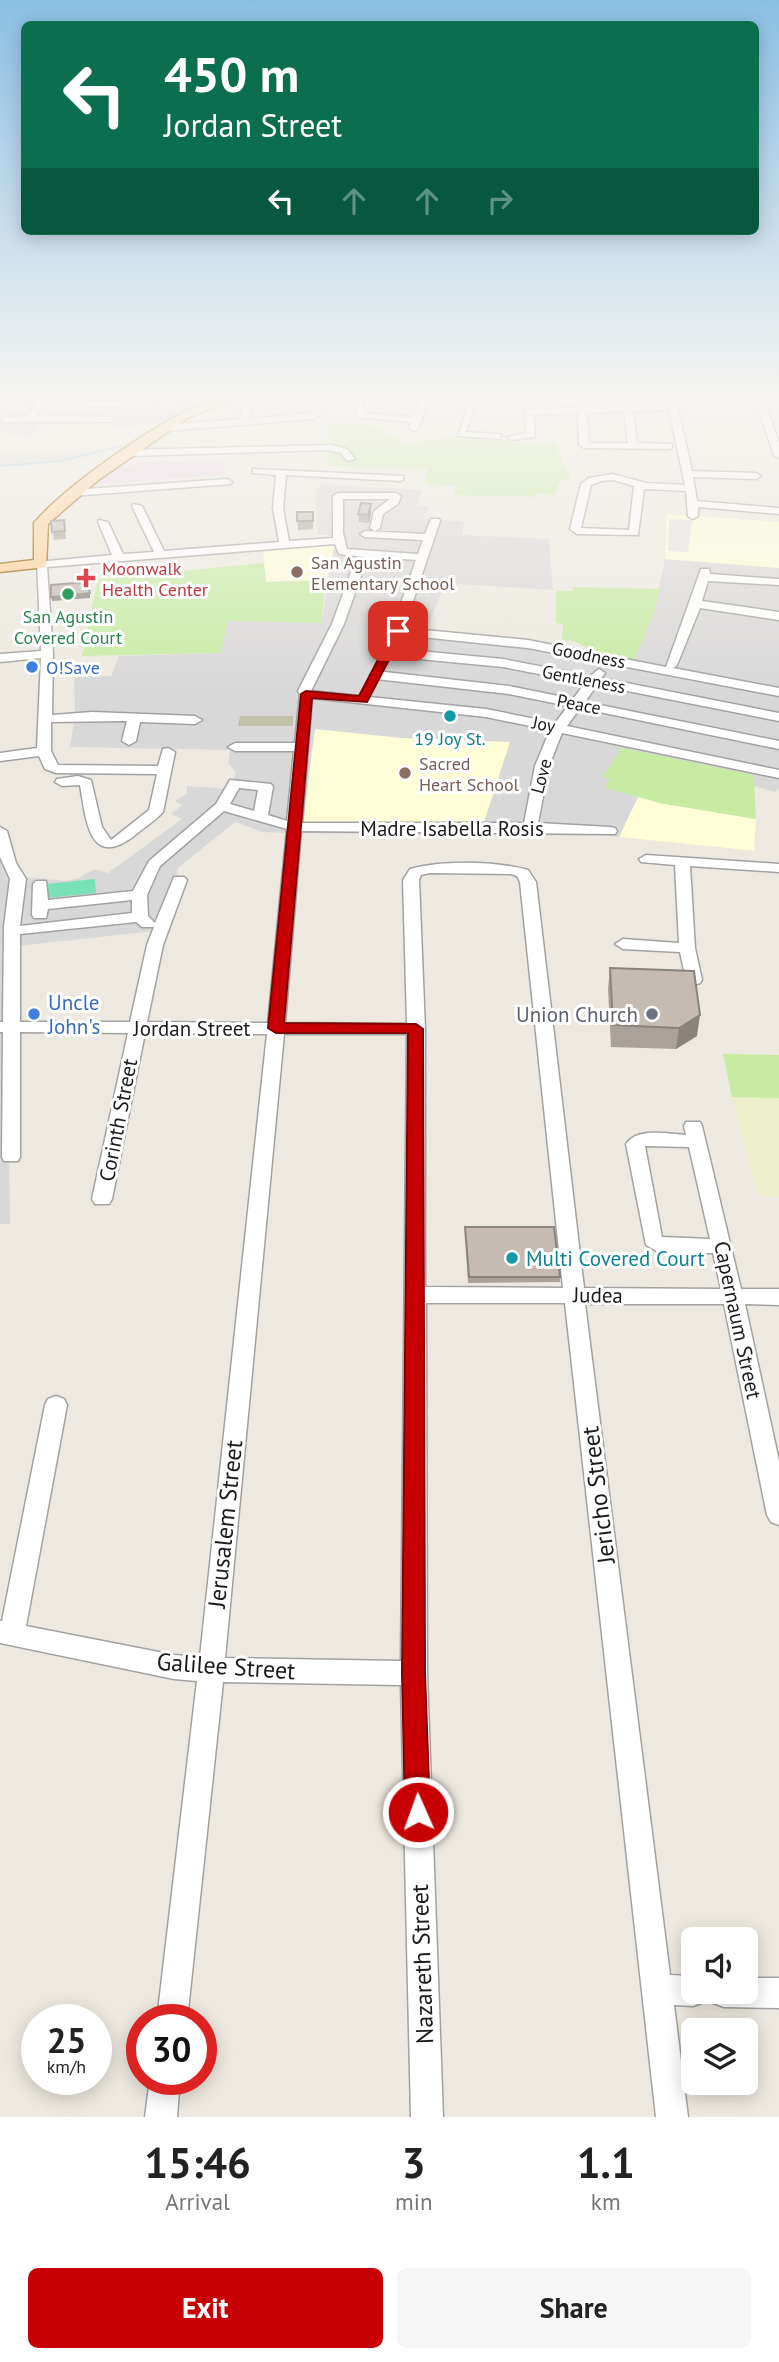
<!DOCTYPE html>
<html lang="en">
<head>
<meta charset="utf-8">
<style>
  :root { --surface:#fff; --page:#f6f6f6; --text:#222; --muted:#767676; --accent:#c60003 }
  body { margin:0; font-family:"PT Sans",sans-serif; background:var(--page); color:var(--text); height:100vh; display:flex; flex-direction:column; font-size:26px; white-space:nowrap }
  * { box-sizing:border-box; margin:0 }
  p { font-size:23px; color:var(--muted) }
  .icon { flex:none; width:38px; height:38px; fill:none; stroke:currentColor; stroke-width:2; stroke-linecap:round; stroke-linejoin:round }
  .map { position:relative; height:2117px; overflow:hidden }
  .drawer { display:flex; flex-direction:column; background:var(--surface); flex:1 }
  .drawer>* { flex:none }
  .banner { position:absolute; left:21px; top:21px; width:738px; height:214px; border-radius:10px; box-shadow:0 4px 18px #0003; background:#0b6e4f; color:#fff; overflow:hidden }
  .tools { position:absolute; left:681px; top:1927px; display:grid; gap:14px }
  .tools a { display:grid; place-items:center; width:77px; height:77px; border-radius:10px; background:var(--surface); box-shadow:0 4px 18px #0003; font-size:35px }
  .speed { position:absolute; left:21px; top:2004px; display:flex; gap:14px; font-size:35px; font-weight:700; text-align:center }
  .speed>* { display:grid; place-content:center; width:91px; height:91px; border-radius:50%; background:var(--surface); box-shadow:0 4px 18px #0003; line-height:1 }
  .speed small { font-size:18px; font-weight:400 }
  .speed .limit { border:10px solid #d22; background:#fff; color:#111 }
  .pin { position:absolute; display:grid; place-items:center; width:60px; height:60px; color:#fff; margin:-30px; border-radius:14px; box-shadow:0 4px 10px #0006 }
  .me { position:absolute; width:77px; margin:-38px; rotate:358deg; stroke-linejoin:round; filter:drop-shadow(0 0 5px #0008) }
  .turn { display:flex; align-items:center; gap:24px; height:147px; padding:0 28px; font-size:32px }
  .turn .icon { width:91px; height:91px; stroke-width:2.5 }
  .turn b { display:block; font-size:49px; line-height:60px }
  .lanes { display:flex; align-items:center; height:66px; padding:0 28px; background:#0003; justify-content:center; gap:35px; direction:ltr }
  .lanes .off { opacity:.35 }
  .eta { display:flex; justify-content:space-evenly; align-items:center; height:119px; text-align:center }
  .eta b { font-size:42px; font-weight:800; line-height:49px }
  .action { display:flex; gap:14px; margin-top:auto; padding:14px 28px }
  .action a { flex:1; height:80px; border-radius:10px; background:var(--accent); color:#fff; font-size:28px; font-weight:800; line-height:80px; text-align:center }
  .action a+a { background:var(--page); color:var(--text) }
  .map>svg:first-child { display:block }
</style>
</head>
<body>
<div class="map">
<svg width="779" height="2117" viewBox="0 0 779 2117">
  <rect width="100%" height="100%" fill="#ede9e0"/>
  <!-- residential -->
  <path fill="#d9d8d8" d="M0,400H200L196,405L129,411L116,419L42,421L33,436L0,434Z
    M0,453H88L67,461L4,465H0Z
    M320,484L422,490L417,506H429L423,518L464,522L462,535L549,539L553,590L445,583L426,631L634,661L654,613L665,559L779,568V789L775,792L754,786V851L611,836L286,833L262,832L235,822L179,867L155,931L17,946L21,877L67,881L79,878L94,869L108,873L182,819L171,814L182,805L175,801L187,794V786L230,789L236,772L228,763L230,750L70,747L75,714L74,675L111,676L119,656L221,653L227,621L321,623L336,535H318L315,492Z
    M0,854L14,879L6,938L10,1224H0Z"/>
  <!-- industrial -->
  <path fill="#e7d1e3" d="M225,461L223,475L89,484L112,467L134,466L137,462Z"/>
  <!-- education -->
  <path fill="#fffed7" d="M667,514L779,522V568L665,559Z
    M335,544L326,580L265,582L263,548Z
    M315,729L402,738L510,742L484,822L303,823Z
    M639,795L660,803L756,819L754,851L619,837Z"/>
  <!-- religious -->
  <path fill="#c9c9c9" d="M196,405L168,423L111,427L116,419L129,411Z"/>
  <!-- construction -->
  <path fill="#c2c2ab" d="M240,716H293V726H238Z"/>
  <!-- farmland -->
  <path fill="#eceec9" d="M732,1097L779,1098V1197L758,1196Z"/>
  <!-- grass -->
  <path fill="#c7eba2" d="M330,423L385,427L387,435H397L398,443H421L422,440L435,441L439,438L494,439L531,445L555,444L571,479L561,480L554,495L537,493L534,497L453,495L456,486L426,484L427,469L328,466Z
    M264,563L266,582L326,580L321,623L228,621L221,653L82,656L98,579Z
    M573,587L660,589L654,613L634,661L598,654L574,641L562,640L563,624L556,623V591H573Z
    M622,748L754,775L756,819L660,803L605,788L610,779L603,777Z
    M723,1054L779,1055V1098L732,1097Z"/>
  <!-- pitch -->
  <path fill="#79e1b7" d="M95,879L96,893L46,898V884Z"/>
  <!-- parking -->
  <path fill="#e3e3e3" d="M669,519L692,520L688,552L668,551Z"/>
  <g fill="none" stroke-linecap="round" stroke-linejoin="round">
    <!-- stream -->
    <path stroke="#9dd0de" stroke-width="2" d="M0,466L62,461L121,446"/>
    <!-- minor casing -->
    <g stroke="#a2a2a2" stroke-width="3">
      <path id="minor" d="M21,400L140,402L158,400L141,408L46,404L36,415L113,417V421L110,422H2L0,420L5,417L27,416L37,403Z
        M249,400H260L252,405L248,419L312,413L313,400H321L322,414L314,419L166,431L161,428L166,425L239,419L244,404Z
        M354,400H362L364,413L413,417L420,400H428L419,428L414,431L409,428L411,422L357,417Z
        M469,400H477L466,432L498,434L501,435V439L458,436Z
        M667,400H675L678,407L692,471L756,473L761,476L756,479L693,477L697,501L779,508V514L698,507V516L693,519L688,516L686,491L644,489L638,535L577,534L570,529L581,484L589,478L613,474L646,483L685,485L669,410L633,411L637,443L672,444V448L669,449L584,448L579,444L578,413L534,415L535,437L512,440L507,437L527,433L524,412L529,409L668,405ZM624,411L628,443H589L587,413ZM601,481L613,480L634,486L629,530L581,528L591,485Z
        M746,400H779V405L766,406L779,442V458L774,455L757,406Z
        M331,445L347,449L355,459L347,461L341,453L328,450L128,456L123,453L128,450Z
        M253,469L403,476V480L400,481L286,475L283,508L289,541L333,538V496L338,493H396L401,496L398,504L383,514L380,528L375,531L370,528L374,511L390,499H343V533L347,549L418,554L423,540L365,537L360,534L365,531L425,534L431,519H439L440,521L404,628L528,640L666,667L701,569H709L710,574L779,579V585L708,581L702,601L779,612V620L700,608L677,665L673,668L779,688V696L528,648L402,635L398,643H390L388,640L416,560L375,557L363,570L344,624L311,691L486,709L555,723L568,706L509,694L376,679L370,675L376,671L509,686L573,699L585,683L503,667L388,656L382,652L388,648L503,659L590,676L599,669L605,673L601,678L779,713V721L597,685L585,702L779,741V749L580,708L567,726L779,770V778L562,733L549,766L538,823L610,827L615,828L617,831L615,834L301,831L285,1023L407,1024L403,880L410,869C443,860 495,861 528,870L536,882L584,1288L721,1289L713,1253H660L646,1245L626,1144C637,1127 668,1134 686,1135L684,1126L686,1122H700L702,1126L741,1289H779V1305L745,1304L779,1461V1525L771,1522L767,1515L724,1304H585L670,1975L693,1976V1992H708L704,2002L693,2006L674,2005L688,2117H656L565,1303H426L427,1673L443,2117H411L401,1685L223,1682L187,2020H157L197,1681L174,1679L0,1643V1621H2L45,1405L48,1399L56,1396L64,1399L67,1405L26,1626L174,1655L200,1657L267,1034L145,1033L112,1199L109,1204H95L92,1199L128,1033L20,1032V1157L18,1161H4L2,1157L3,1032H0V1022H3L4,926L10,879L0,857V827L7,831L16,863L26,879L20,926L132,913V900L48,909L46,918H34L32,915L33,884L36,881H46L48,900L133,891L149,861L216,804L230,780L271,784L273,787L268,815L287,821L294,751H235L228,747L235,743H295L300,694L298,691L332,624L352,569L364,557L339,554L335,544L47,567L53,654L52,715L92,712L195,716L202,720L195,724L140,722L136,741L129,745L122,741L127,721L51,722V751L58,765L158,766L163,749L168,748L175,752L163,812C155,821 143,828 134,836C89,870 86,819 80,785L62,786L55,782L57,779L78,776L91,780L102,827L111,840L149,810L157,774L56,773L45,769L39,756L0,761V753L37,748L41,658L0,662V654L41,651L37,562L112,555L98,522L99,520L108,522L123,554L154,552L132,506L133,504L142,506L164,551L279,542L273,508L276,475L253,473ZM312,698L486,717L550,730L535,766L524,823H302ZM239,788L258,790L254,811L230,804ZM224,811L287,829L268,1023L147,1022L163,945L187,880L184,877H174L155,923L148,916L147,895L160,866ZM430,873L511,874L517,876L520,882L563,1288L425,1287V1029L419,880L421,875ZM136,922L142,927H154L147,945L130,1022H20V934ZM284,1034H407L401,1661L225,1658ZM645,1146L689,1147L710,1239L662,1237Z
        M227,479L232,482L231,484L72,496L67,493L72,490Z
        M646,855L779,864V872L690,866L695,948L702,980L700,983L694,985L686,980L680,952L623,949L615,944L623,939L679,943L675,865L641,862L639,859Z
        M746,1978H779V2008L724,2007L713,2003L709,1992H746Z
        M150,2079H180L177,2117H145Z"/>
    </g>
    <!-- major casing -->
    <g stroke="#925f00" stroke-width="3">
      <path id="major" d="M213,400H231L188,418L97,481L48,524L46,567L0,572V564L34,560V523C65,486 167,414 213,400Z"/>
    </g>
    <!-- minor -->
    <use href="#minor" fill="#fff" fill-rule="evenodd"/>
    <!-- major -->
    <use href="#major" fill="#ffcf93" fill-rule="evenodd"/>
  </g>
  <!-- wall -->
  <path fill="#a9a19a" d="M297,512H313V529L298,530Z
    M371,512L369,523L359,522L358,514Z
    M64,520L66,539L54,540L51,521Z
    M610,968L697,1036L676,1049L611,1047L608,989Z
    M465,1227L560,1277V1282L468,1283Z"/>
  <!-- shaded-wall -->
  <path fill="#8a837d" d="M371,504V512L369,523L368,515Z
    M90,593V598L52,601L51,597Z
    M700,1015L697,1036L676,1049L679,1028Z"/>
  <!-- building -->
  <path fill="#c5bbb3" stroke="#8a837d" stroke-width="2" d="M361,503L371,504L368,515L358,514Z
    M297,512H313V521H297Z
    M64,520L65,531L52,532L51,521Z
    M87,582L90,593L51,597V585Z
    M610,968L694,971L700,1015L679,1028L613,1025Z
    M465,1227H554L560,1277H469Z"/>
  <!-- sky -->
  <linearGradient id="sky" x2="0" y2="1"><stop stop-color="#8abfe4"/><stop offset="0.57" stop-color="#f7f5f1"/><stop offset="1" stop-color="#f7f5f1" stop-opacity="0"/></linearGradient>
  <rect width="779" height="696" fill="url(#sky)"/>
  <!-- route -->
  <path fill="#c60003" stroke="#810002" stroke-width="2" d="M398,628L404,631L367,702L312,698L284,1023L416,1024L423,1029L425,1673L430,1812L427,1820L418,1824L409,1820L405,1812L402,1673L408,1033H276L268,1028L301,694L306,691L359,696L393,631Z"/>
  <!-- markers -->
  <g fill="#8d6e63" stroke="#fff" stroke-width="2.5">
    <circle cx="297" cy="572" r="7"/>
    <circle cx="405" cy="773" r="7"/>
  </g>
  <path fill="#e0444e" stroke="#fff" stroke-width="2.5" d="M82.5 567.5h7v7h7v7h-7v7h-7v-7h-7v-7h7z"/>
  <circle fill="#2e9e5b" stroke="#fff" stroke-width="2.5" cx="68" cy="594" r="7"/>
  <g fill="#3f7fe0" stroke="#fff" stroke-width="2.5">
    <circle cx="32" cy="667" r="7"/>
    <circle cx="34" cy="1014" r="7"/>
  </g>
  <g fill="#0f9aa8" stroke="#fff" stroke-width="2.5">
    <circle cx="450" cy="716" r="7"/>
    <circle cx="512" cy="1258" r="7"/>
  </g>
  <circle fill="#6b7280" stroke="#fff" stroke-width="2.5" cx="652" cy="1014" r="7"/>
  <g text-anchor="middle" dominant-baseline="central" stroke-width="6" stroke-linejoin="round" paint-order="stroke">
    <!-- far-education labels -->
    <g font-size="18" fill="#785e54" stroke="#fff" text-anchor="start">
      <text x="311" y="562">San Agustin<tspan x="311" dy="21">Elementary School</tspan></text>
      <text x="419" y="763">Sacred<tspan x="419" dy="21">Heart School</tspan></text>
    </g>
    <!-- far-health labels -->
    <g font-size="18" fill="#be3a42" stroke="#fff" text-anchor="start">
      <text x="102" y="568">Moonwalk<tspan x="102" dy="21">Health Center</tspan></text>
    </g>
    <!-- far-leisure labels -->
    <g font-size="18" fill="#27864d" stroke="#fff">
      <text x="68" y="616">San Agustin<tspan x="68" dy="21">Covered Court</tspan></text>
    </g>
    <!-- far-street labels -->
    <g font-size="18" fill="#1b1b1b" stroke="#fff">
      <text transform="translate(589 655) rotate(11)">Goodness</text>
      <text transform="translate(584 679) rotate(11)">Gentleness</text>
      <text transform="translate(579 704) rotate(11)">Peace</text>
      <text transform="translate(544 724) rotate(11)">Joy</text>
      <text transform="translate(541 776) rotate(-75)">Love</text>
    </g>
    <!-- far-shop labels -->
    <g font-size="18" fill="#366cbe" stroke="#fff" text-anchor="start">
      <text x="46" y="667">O!Save</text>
    </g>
    <!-- far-culture labels -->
    <g font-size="18" fill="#0d838f" stroke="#fff">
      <text x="450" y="738">19 Joy St.</text>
    </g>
    <!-- street labels -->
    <g font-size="21" fill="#1b1b1b" stroke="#fff">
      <text x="452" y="828">Madre Isabella Rosis</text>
      <text x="192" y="1028">Jordan Street</text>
      <text transform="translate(118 1120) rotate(-79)">Corinth Street</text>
      <text transform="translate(598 1295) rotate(1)">Judea</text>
      <text transform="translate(738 1320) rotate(78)">Capernaum Street</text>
    </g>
    <!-- shop labels -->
    <g font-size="21" fill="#366cbe" stroke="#fff" text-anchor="start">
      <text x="48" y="1002">Uncle<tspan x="48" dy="24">John's</tspan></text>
    </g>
    <!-- worship labels -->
    <g font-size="21" fill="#5b616d" stroke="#fff" text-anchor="end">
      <text x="638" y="1014">Union Church</text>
    </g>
    <!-- culture labels -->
    <g font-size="21" fill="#0d838f" stroke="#fff" text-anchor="start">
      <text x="526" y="1258">Multi Covered Court</text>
    </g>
    <!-- near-street labels -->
    <g font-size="24" fill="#1b1b1b" stroke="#fff">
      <text transform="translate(598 1495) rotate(-97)">Jericho Street</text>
      <text transform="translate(225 1524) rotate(-84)">Jerusalem Street</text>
      <text transform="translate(226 1666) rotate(4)">Galilee Street</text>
      <text transform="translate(422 1964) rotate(-92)">Nazareth Street</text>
    </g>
  </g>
</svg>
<div class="tools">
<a><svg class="icon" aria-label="sound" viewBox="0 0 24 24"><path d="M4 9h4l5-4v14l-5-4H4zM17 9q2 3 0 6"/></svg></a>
<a><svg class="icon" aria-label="layers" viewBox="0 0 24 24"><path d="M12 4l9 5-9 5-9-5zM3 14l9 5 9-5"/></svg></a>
</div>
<div class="speed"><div>25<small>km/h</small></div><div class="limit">30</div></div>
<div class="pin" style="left:398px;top:631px;background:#d93025"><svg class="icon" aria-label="arrive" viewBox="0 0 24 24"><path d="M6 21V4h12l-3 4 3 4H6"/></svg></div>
<svg class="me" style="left:418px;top:1812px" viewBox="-20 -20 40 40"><circle r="17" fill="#c60003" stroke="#fff" stroke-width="3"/><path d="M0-11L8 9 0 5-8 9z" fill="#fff"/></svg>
<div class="banner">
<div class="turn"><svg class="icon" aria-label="left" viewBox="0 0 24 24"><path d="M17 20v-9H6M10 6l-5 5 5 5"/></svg><div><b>450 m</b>Jordan Street</div></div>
<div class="lanes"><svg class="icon" aria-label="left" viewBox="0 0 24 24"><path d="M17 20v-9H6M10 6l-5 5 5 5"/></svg><svg class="icon off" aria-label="ahead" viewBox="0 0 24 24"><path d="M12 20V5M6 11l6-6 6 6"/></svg><svg class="icon off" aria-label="ahead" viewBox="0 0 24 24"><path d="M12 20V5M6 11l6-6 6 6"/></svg><svg class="icon off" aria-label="right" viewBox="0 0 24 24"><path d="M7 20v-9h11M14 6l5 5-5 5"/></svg></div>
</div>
</div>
<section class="drawer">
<div class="eta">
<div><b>15:46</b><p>Arrival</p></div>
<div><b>3</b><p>min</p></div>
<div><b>1.1</b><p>km</p></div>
</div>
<div class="action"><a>Exit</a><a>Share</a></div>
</section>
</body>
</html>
